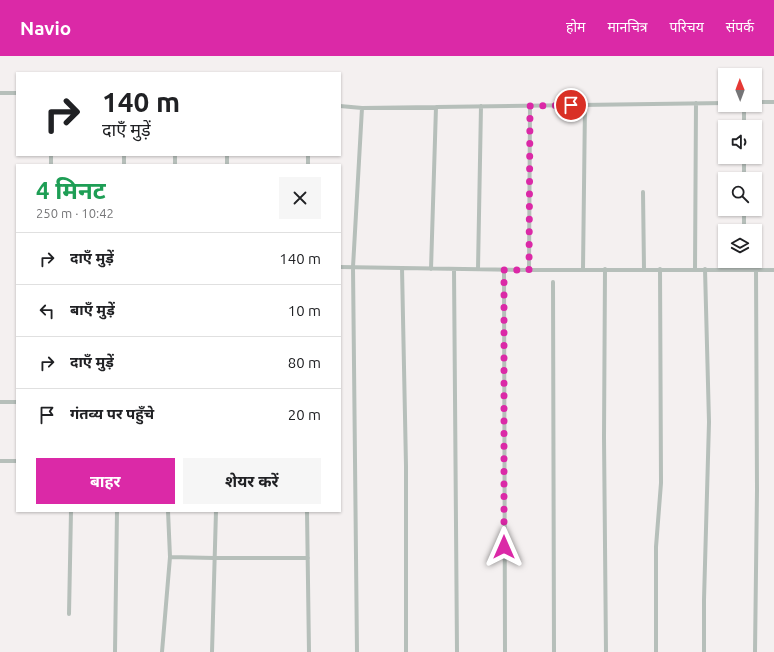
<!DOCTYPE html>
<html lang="hi">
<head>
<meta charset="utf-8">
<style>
  :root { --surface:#fff; --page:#f6f6f6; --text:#202124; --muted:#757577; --line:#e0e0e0; --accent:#db29a7 }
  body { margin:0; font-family:Ubuntu,"Noto Sans Devanagari",sans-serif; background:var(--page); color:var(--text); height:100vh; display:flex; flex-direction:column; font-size:15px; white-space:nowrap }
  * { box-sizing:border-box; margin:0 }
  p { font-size:13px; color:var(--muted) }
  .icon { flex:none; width:22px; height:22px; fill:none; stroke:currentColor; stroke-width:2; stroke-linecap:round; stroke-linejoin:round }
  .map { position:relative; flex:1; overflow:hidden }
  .details { position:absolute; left:16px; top:108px; width:325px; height:348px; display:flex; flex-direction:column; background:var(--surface); border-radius:0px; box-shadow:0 1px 3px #0004 }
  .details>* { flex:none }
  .guide { position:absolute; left:16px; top:16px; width:325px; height:84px; border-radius:0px; box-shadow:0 1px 3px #0004; background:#fff; color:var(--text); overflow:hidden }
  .needle { width:26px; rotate:359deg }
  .tools { position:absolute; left:718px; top:12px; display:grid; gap:8px }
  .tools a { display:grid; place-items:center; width:44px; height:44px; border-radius:0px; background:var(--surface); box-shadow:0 1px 3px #0004; font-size:20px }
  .pin { position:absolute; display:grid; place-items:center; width:34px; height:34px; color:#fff; margin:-17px; border:2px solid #fff; border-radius:50%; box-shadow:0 1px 4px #0007 }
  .me { position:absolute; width:44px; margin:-22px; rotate:0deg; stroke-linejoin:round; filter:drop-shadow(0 0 3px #0008) }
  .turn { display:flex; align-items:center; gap:14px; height:84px; padding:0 20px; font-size:18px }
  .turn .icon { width:52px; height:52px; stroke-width:2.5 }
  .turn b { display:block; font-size:28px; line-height:34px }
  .round { display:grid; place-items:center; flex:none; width:42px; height:42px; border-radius:0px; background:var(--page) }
  .headline { display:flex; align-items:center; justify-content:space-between; height:68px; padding:0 20px }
  h1 { font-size:24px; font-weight:700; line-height:30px; color:#1e9e55 }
  .action { display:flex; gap:8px; margin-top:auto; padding:8px 20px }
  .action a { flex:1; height:46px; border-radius:0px; background:var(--accent); color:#fff; font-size:16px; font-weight:700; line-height:46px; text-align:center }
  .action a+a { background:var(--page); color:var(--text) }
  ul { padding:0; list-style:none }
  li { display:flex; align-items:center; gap:12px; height:52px; padding:0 20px; border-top:1px solid var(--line) }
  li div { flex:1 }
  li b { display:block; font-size:15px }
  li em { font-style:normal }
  header { display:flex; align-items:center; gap:24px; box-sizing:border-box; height:56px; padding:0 20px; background:var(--accent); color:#fff }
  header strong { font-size:19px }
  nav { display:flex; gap:22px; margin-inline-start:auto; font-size:14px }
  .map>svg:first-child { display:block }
</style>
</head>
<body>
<header>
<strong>Navio</strong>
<nav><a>होम</a><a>मानचित्र</a><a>परिचय</a><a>संपर्क</a></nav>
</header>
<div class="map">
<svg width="774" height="596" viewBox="0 0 774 596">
  <rect width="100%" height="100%" fill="#f4f0f0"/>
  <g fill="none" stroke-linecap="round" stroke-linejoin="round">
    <!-- street -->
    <path stroke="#b6bfba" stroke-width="4" d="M0,37H17
      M755,46H774
      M340,50L362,52L725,47
      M744,71V49
      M124,99V109
      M51,109V99
      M175,109V99
      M227,109V99
      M308,109V99
      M744,123V101
      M643,136L644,213
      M744,175V153
      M340,211L529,214H774
      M402,212L406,410V596
      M431,213L436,51
      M454,213L457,596
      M478,213L481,50
      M583,213L585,49
      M605,213L604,381L606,596
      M695,213L696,47
      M744,213V205
      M504,214L505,596
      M529,214L530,50
      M553,226L554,596
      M0,346H17
      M0,405H17
      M307,455L309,596
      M170,501L214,502H308
      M69,558L71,455
      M115,596L117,455
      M162,596L170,501L168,455
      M212,596L216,455
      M357,596L353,211L362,52
      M656,596V491L661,427L660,213
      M704,596V544L709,366L705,213
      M755,596L757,434L756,213"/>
  </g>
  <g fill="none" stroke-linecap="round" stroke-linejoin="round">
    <!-- route -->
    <path stroke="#db29a7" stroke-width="7" stroke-dasharray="0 12.6" d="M504,491V214H529L530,50L571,49"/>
  </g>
</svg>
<div class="tools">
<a><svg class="needle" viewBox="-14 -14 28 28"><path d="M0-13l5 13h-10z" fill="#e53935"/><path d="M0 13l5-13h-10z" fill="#757577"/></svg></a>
<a><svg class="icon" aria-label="sound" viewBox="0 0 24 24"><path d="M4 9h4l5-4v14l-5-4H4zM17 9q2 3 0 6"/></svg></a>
<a><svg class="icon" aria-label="search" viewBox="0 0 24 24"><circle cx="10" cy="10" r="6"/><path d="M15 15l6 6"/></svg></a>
<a><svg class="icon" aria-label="layers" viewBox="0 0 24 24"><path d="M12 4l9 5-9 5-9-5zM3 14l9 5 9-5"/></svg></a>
</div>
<div class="pin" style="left:571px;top:49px;background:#d93025"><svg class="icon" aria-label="arrive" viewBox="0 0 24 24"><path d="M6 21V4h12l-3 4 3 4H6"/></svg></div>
<svg class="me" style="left:504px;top:491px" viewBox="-20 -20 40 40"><path d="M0-17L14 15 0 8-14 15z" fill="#db29a7" stroke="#fff" stroke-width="4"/></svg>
<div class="guide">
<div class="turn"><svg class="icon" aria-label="right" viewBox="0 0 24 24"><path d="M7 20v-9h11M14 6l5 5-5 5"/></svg><div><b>140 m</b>दाएँ मुड़ें</div></div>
</div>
<section class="details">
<div class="headline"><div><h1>4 मिनट</h1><p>250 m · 10:42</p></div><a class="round"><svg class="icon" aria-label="close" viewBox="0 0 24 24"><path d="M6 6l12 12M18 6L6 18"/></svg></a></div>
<ul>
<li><svg class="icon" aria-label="right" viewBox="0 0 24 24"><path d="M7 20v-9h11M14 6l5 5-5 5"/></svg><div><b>दाएँ मुड़ें</b></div><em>140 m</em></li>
<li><svg class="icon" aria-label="left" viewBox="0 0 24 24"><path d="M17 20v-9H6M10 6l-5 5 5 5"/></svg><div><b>बाएँ मुड़ें</b></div><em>10 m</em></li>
<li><svg class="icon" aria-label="right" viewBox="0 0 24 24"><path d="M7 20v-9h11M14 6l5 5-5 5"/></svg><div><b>दाएँ मुड़ें</b></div><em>80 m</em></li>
<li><svg class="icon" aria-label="arrive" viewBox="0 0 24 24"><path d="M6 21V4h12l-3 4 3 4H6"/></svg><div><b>गंतव्य पर पहुँचे</b></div><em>20 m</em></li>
</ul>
<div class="action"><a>बाहर</a><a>शेयर करें</a></div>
</section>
</div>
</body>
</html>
